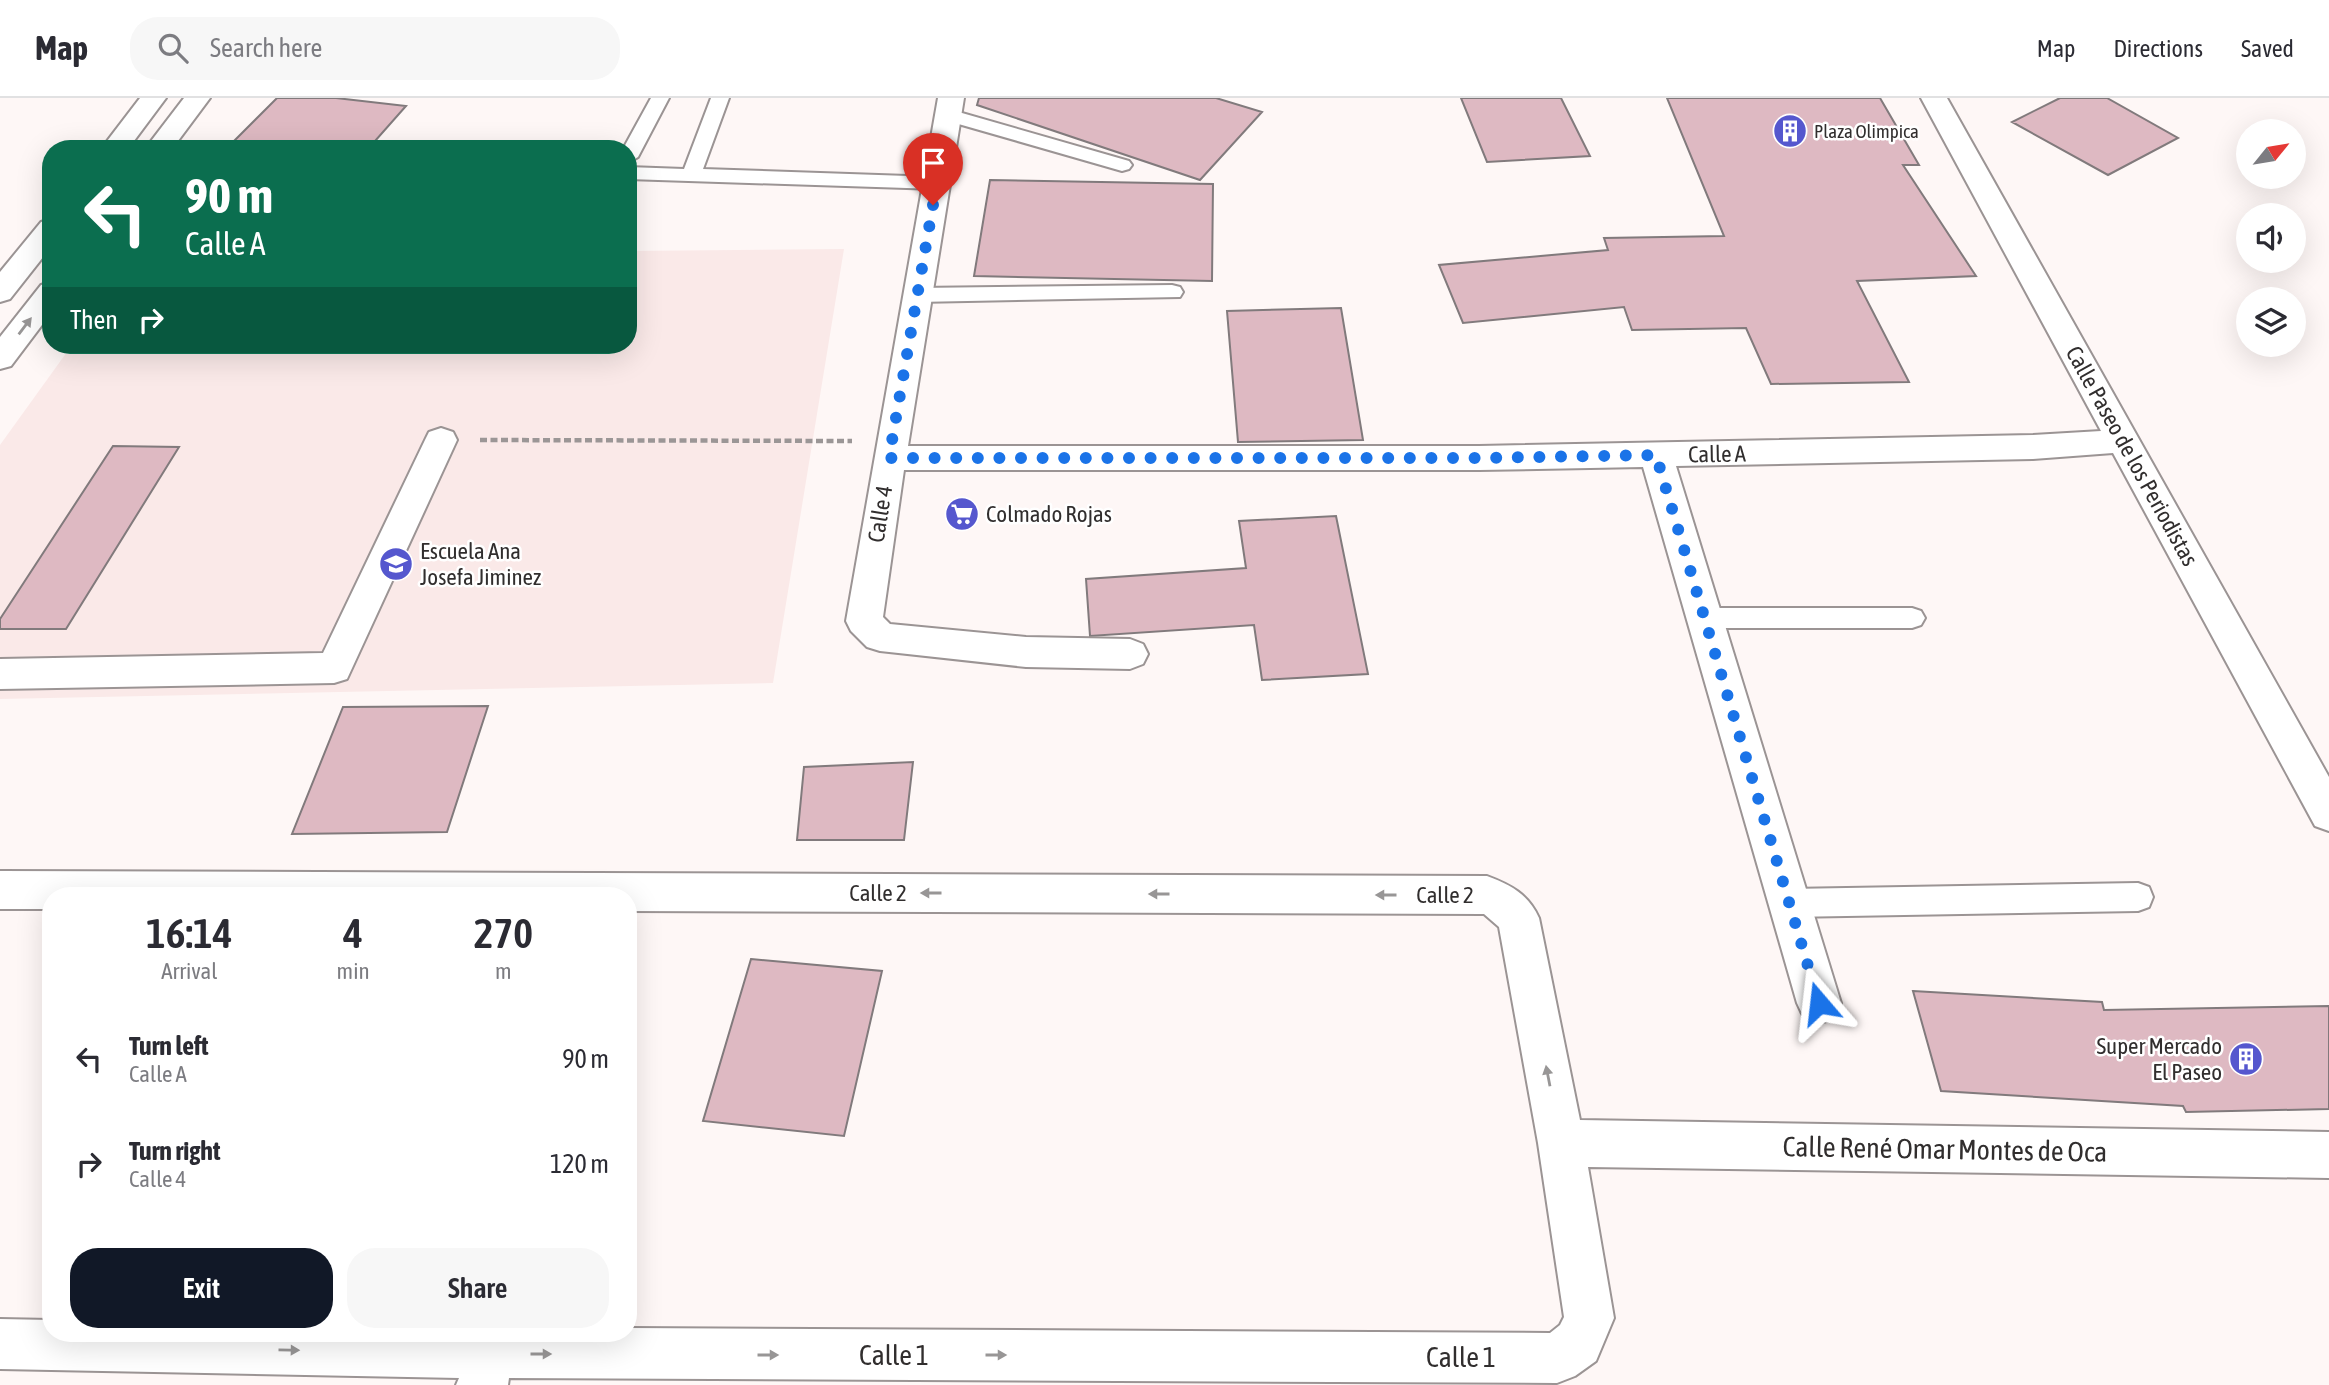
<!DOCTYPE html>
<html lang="en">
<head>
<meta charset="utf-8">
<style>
  :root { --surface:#fff; --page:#f7f7f7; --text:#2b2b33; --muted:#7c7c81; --line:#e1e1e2; --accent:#111827 }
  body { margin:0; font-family:"Asap Condensed",sans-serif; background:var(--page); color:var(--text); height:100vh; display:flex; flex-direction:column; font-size:26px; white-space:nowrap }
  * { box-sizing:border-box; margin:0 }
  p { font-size:23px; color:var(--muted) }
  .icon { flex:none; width:38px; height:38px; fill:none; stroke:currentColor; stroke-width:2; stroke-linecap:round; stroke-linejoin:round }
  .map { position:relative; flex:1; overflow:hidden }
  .sheet { position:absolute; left:42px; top:789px; width:595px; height:455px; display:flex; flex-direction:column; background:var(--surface); border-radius:28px; box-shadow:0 7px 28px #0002 }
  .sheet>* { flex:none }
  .guide { position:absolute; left:42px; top:42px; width:595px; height:214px; border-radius:28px; box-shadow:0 7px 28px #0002; background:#0b6e4f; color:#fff; overflow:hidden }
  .needle { width:46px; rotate:60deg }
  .buttons { position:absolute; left:2236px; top:21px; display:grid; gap:14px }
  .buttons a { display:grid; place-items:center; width:70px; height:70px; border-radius:50%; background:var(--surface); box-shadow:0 7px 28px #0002; font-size:35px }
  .pin { position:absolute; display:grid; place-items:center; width:60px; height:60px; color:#fff; margin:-72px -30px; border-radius:50% 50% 50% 0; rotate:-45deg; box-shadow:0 0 7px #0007 }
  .pin .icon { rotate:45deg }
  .me { position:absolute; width:77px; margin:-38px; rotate:343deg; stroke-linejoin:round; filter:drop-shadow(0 0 5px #0008) }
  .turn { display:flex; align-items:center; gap:24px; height:147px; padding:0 28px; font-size:32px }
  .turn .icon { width:91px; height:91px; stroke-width:2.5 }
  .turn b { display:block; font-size:49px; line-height:60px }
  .then { display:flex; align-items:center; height:66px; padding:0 28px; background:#0003; gap:14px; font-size:26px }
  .eta { display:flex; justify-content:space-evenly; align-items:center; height:119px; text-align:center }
  .eta b { font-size:42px; font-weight:600; line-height:49px }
  .primary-button { display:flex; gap:14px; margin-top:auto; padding:14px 28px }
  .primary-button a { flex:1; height:80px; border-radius:28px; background:var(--accent); color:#fff; font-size:28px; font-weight:600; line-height:80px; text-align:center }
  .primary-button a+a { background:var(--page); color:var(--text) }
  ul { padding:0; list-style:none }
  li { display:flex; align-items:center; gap:21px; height:105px; padding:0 28px }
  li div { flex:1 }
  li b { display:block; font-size:26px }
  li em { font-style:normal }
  header { display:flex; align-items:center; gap:42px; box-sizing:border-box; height:98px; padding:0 35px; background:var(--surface); border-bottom:2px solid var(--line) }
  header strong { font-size:33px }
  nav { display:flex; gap:38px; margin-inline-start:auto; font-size:24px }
  .search { width:490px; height:63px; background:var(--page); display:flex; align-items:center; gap:18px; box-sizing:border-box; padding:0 24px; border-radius:28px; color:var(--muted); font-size:26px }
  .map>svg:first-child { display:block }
</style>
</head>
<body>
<header>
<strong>Map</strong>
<div class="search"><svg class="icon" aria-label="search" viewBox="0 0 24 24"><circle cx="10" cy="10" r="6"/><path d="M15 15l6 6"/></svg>Search here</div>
<nav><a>Map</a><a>Directions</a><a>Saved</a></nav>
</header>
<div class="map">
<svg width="2329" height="1287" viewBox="0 0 2329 1287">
  <rect width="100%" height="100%" fill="#fef7f6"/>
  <!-- built -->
  <path fill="#fae9e8" d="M844,151L773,585L0,601V347L72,247H628V153Z"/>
  <!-- building -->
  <path fill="#deb9c2" stroke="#817a7c" stroke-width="2" d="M277,0H336L406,8L368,51H226Z
    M979,0H1216L1262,14L1200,82L977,7Z
    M1461,0H1561L1590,58L1487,64Z
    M1667,0H1880L1919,67H1903L1976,178L1857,183L1909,284L1771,286L1746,230L1632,232L1624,209L1463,225L1439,167L1608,152L1604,140L1724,138Z
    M2060,0H2107L2178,40L2108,77L2012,24Z
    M990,82L1213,86L1212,183L974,178Z
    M1341,210L1363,342L1238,344L1227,213Z
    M113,348L179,349L66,531H0V521Z
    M1336,418L1368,576L1262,582L1254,527L1090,538L1086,481L1246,470L1239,423Z
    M488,608L447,734L292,736L343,609Z
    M913,664L904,742H797L804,669Z
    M751,861L882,873L844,1038L703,1023Z
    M1913,893L2102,904L2104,912L2329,908V1011L2186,1014L2183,1008L1941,993Z"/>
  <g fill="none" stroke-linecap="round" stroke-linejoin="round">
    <!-- service casing -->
    <g stroke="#9b9494" stroke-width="4">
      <path id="service" d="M651,0H669L638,59L628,65V51H623Z
        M711,0H729L703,71L937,79L944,81L947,85L944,89L937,91L628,81V69L684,71Z
        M948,11L1129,63L1132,67L1129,71L1122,73L941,21L938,17Z
        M1172,187L1180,189L1183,194L1180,199L917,204L909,202L906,197L909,192L917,190Z
        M1704,510H1912L1921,513L1925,520L1921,527L1912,530H1704L1695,527L1691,520L1695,513Z
        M2138,785L2149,789L2153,799L2149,809L2138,813L1789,819L1778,815L1774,805L1778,795L1789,791Z"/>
    </g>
    <!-- pedestrian casing -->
    <g stroke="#9b9494" stroke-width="4">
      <path id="pedestrian" d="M441,330L453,334L457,342L347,581L334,585L0,591V561L323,555L425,342L429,334Z"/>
    </g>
    <!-- minor casing -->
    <g stroke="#9b9494" stroke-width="4">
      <path id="minor" d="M938,0H964L908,348H1479L2033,337L2101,333L1921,0H1947L2329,679V733L2315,728L2113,355L2033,361L1676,368L1841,905L1834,920L1819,926L1804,920L1797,905L1643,369L1479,372H904L883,519L890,526L1026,539L1130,541L1143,546L1148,556L1143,566L1130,571L1026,569L880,553L867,549L851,533L846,523Z
        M0,773L1487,778C1511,787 1528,796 1539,820L1580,1022L2329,1034V1080L1588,1069L1614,1220L1596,1263L1575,1278L1557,1285L509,1280L508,1287H456L459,1280L0,1271V1221L51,1222V1236H628V1230L1550,1235L1560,1227L1564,1219L1538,1045L1499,829L1484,816L628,813V798H51V811H0Z"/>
    </g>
    <!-- primary casing -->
    <g stroke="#9b9494" stroke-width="4">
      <path id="primary" d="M140,0H166L128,51H101Z
        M184,0H210L172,51H145Z
        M51,121V149L10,201L0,204V174L41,124Z
        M51,184V215L11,268L0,271V239L41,187Z"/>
    </g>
    <!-- path -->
    <path stroke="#9b9696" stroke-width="4.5" stroke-dasharray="7 3.5" stroke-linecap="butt" d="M480,342L852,343"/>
    <!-- service -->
    <use href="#service" fill="#fff" fill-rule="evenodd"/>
    <!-- pedestrian -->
    <use href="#pedestrian" fill="#fff" fill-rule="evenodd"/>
    <!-- minor -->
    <use href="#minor" fill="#fff" fill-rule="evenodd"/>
    <!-- primary -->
    <use href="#primary" fill="#fff" fill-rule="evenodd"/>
  </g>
  <!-- one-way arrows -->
  <defs><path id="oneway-solid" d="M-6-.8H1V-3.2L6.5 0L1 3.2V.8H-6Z" transform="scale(1.75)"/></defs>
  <g fill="#989696">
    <use href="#oneway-solid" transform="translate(25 228) rotate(-53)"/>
    <use href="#oneway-solid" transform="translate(931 795) rotate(-180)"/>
    <use href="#oneway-solid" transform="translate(1159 796) rotate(-180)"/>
    <use href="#oneway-solid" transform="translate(1386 797) rotate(-180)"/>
    <use href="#oneway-solid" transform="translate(1548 978) rotate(-101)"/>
    <use href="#oneway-solid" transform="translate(289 1252) rotate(1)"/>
    <use href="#oneway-solid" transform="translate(541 1256)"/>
    <use href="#oneway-solid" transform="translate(768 1257)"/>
    <use href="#oneway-solid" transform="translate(996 1257)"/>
  </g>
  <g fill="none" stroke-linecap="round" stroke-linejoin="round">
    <!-- route -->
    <path stroke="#1a73e8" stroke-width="12" stroke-dasharray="0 21.6" d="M933,107L889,360H1479L1656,357L1819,905"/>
  </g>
  <!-- icons -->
  <defs>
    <g id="building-disc" transform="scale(1.75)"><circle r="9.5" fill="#5557ce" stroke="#fff"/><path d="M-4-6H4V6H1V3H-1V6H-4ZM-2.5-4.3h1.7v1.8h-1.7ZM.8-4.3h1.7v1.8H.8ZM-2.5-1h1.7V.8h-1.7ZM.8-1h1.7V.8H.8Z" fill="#fff"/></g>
    <g id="supermarket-disc" transform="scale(1.75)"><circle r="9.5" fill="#5557ce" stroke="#fff"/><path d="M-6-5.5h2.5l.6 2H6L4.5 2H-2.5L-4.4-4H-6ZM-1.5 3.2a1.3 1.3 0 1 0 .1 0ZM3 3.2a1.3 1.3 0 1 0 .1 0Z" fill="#fff"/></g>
    <g id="school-disc" transform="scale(1.75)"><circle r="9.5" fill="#5557ce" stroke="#fff"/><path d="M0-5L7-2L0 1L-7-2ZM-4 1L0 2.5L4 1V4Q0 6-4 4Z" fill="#fff"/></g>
  </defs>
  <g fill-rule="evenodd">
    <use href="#building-disc" x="1790" y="33"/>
    <use href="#supermarket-disc" x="962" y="416"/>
    <use href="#school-disc" x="396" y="466"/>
    <use href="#building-disc" x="2246" y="961"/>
  </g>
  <g text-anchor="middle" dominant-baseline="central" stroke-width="5" stroke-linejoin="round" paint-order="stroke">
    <!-- far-poi labels -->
    <g font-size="19" fill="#312e2e" stroke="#fff" text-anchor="start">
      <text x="1814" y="33">Plaza Olimpica</text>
    </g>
    <!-- street labels -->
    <g font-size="23" fill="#312e2e" stroke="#fff">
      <text transform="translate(1717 356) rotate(-1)">Calle A</text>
      <text transform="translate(2132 358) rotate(61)">Calle Paseo de los Periodistas</text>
      <text transform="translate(880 416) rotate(-81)">Calle 4</text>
      <text x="878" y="795">Calle 2</text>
      <text x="1445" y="797">Calle 2</text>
    </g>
    <!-- poi labels -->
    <g font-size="23" fill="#312e2e" stroke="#fff" text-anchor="start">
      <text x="986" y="416">Colmado Rojas</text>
      <text x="420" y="453">Escuela Ana<tspan x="420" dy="26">Josefa Jiminez</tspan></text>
      <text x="2222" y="948" text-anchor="end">Super Mercado<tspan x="2222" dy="26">El Paseo</tspan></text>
    </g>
    <!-- near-street labels -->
    <g font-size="28" fill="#312e2e" stroke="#fff">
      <text transform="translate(1945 1051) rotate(1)">Calle René Omar Montes de Oca</text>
      <text x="894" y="1257">Calle 1</text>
      <text x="1461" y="1259">Calle 1</text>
    </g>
  </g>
</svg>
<div class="buttons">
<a><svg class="needle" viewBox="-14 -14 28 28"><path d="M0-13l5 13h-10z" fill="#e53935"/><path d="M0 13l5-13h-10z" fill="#7c7c81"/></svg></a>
<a><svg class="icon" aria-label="sound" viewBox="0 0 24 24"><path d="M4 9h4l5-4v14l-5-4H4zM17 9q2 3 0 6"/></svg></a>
<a><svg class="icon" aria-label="layers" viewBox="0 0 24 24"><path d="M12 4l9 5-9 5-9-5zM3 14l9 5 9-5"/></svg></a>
</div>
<div class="pin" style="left:933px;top:107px;background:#d93025"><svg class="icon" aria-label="arrive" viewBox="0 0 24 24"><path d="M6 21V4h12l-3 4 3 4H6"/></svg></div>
<svg class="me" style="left:1819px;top:905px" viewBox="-20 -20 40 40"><path d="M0-17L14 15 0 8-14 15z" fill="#1a73e8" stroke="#fff" stroke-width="4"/></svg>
<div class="guide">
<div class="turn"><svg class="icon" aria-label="left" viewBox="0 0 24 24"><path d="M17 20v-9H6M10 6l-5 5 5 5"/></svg><div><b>90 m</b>Calle A</div></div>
<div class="then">Then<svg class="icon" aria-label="right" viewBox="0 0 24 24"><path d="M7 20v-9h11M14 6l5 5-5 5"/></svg></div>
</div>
<section class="sheet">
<div class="eta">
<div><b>16:14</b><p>Arrival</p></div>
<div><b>4</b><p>min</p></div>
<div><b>270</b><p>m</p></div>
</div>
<ul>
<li><svg class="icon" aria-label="left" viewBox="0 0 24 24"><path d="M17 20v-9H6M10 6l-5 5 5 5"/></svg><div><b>Turn left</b><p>Calle A</p></div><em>90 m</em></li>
<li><svg class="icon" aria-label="right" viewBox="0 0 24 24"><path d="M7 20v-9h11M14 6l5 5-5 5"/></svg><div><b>Turn right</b><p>Calle 4</p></div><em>120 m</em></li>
</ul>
<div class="primary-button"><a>Exit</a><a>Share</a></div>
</section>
</div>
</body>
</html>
